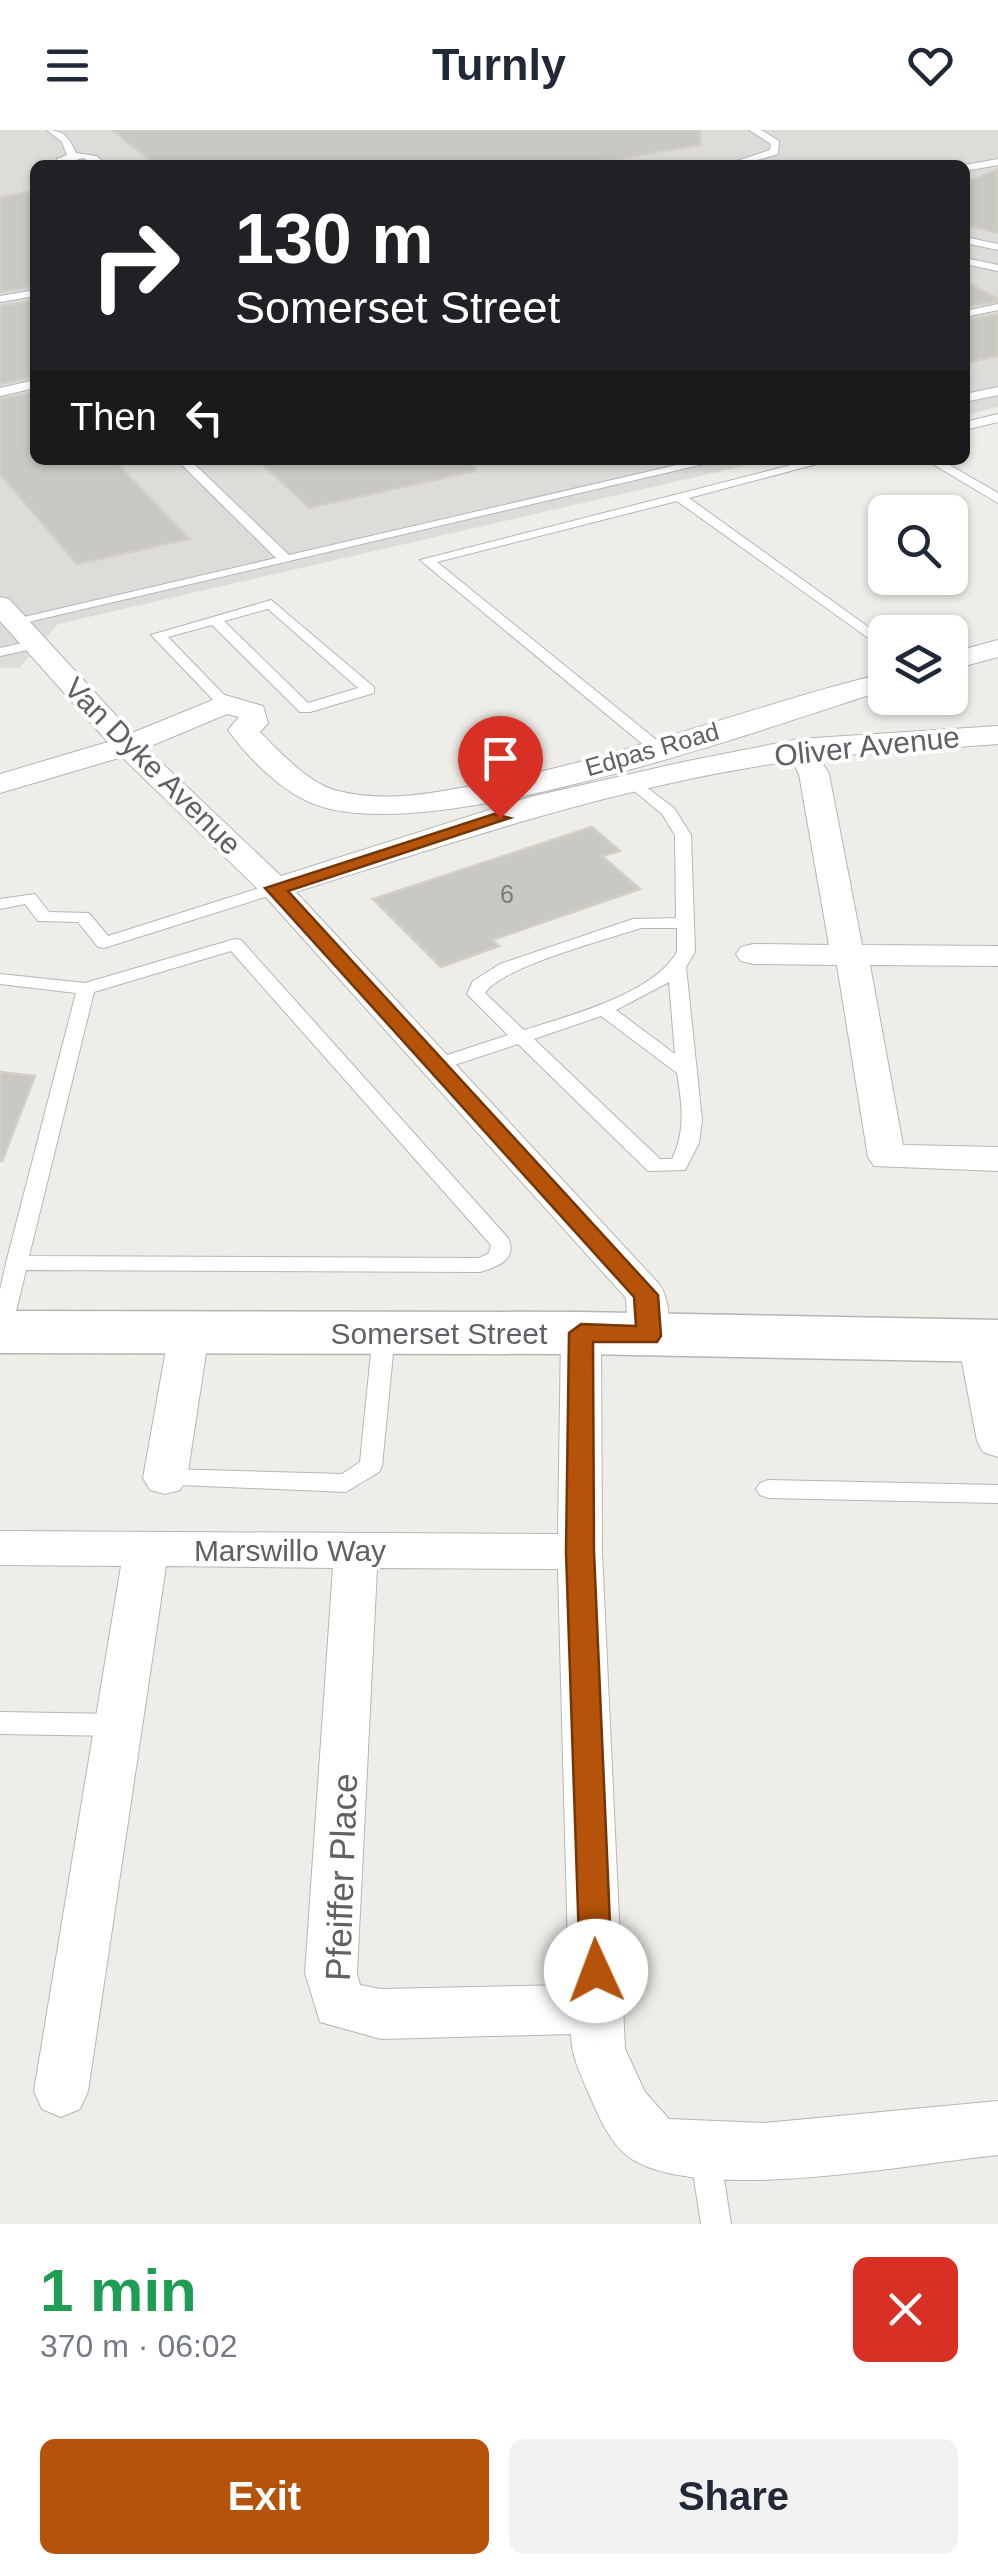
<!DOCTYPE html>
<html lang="en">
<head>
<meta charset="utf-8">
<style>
  :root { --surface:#fff; --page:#f2f2f3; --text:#1f2937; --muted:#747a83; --accent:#b45309 }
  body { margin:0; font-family:Helvetica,sans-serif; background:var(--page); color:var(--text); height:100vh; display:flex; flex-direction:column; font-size:38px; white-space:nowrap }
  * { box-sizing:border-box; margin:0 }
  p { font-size:32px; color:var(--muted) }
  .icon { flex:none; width:55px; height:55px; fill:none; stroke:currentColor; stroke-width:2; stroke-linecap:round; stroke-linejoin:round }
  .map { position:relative; height:2094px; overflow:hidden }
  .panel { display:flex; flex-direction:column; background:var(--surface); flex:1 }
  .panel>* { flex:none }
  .top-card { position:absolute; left:30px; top:30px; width:940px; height:305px; border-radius:15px; box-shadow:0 2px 8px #0004; background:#202124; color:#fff; overflow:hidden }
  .tools { position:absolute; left:868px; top:365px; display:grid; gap:20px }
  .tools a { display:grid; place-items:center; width:100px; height:100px; border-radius:15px; background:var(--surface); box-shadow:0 2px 8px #0004; font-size:50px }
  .pin { position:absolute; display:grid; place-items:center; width:85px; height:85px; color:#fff; margin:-102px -42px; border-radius:50% 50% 50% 0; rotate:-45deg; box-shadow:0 0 10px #0007 }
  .pin .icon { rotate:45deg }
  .me { position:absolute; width:110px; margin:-55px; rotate:358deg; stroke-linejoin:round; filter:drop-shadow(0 0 8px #0008) }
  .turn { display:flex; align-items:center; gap:35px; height:210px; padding:0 40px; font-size:45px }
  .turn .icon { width:130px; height:130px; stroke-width:2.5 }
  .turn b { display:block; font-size:70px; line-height:85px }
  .then { display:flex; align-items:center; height:95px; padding:0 40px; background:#0003; gap:20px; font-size:38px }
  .round { display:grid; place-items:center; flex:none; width:105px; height:105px; border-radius:15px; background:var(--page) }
  .summary { display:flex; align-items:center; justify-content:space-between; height:170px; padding:0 40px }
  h1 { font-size:60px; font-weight:700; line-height:75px; color:#1e9e55 }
  .action { display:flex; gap:20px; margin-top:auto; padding:20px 40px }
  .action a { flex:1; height:115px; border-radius:15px; background:var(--accent); color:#fff; font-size:40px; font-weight:700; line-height:115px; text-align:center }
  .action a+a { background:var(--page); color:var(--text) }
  header { display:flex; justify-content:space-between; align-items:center; height:130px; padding:0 40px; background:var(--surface); font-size:45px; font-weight:700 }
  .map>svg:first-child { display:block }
</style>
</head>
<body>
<header><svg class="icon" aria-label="menu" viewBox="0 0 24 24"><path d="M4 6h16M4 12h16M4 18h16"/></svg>Turnly<svg class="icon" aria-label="heart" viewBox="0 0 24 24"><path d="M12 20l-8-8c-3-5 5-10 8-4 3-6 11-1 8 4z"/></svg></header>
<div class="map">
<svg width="998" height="2094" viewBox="0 0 998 2094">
  <rect width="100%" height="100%" fill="#eeede7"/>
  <!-- industrial -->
  <path fill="#dddcd9" d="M0,0H998V277L965,285V35H35V330H769L58,494L19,538H0Z"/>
  <!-- building -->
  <path fill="#cac8c3" stroke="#d2cfc5" stroke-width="2.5" d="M112,0H700L701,15L580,35H156Z
    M998,39V103L965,95V53Z
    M35,61V156L0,162V67Z
    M965,151L998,169V171L965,177Z
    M35,170V247L0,254V176Z
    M998,184V226L965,233V190Z
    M35,262V330H114L189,409L77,434L0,344V269Z
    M258,330H474L475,341L309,378Z
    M592,697L620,721L602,726L640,759L492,810L499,816L441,837L373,769Z
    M0,942L35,946L2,1031L0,1030Z"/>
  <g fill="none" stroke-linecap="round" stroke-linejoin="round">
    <!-- lane casing -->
    <g stroke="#b4b6b9" stroke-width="2">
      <path id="lane" d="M47,0C64,0 70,9 76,23L96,26L108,35H97L83,28L57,35V29L67,25L62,12Z
        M749,0H761L779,11L778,24L740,35H724L770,20L771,14Z
        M998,29V35L965,41V35Z
        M965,107L998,114V120L965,113Z
        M965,128L998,135V141L965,134Z
        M35,160V166L0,172V166Z
        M998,174V180L965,187V181Z
        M35,250V258L0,266V258Z
        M998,257V265L965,272V264Z
        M998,284V292L965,300V292Z
        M177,330H190L289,425L698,330H721L11,496V490L276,428Z
        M811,330H832L689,368L885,509V520L677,371L437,432L664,616V622H652L420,430Z
        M926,330H941L998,363V373Z
        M271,470L374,557V563L310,582H300L212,495L168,507L233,574L225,579L220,577L151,505ZM268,479L358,558L308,573L224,491Z
        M36,510L41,511V517L0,526V518Z
        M633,647L674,678L691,705L695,822L686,837L702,990L699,1013L685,1040L648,1041L518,914L436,941L427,935L429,931L508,905L467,864L473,851L500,834L633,789L676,788L675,705L662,684L627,655L625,652ZM641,798H677V822C653,864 569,886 524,900L485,863C501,837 608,809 641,798ZM669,852L675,924L616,880ZM601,886L677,943C682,973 686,1001 672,1029H660L534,909Z
        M275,753L281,754L284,758L281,762L104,818L98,817L78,792L38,791L25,774L0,779V769L35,764L49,782L89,783L108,806Z
        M235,809L241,810L508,1108C518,1130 497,1137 480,1142L26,1140L11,1202L8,1207L0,1210V1160L6,1133L76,863L0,854V844L85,853ZM231,821L491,1115L489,1123L479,1128L29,1126L94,862Z
        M384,1195L392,1198L395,1203L382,1336L379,1342L346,1362L157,1354L153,1348L157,1342L165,1339L342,1344L360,1332L373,1203L376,1198Z
        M768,1350L998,1355V1373L768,1368L760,1365L756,1359L760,1353Z
        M0,1582L118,1584L127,1587L131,1595L127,1603L118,1606L0,1604Z
        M705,2008L716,2013L720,2023L731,2094H701L690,2023L694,2013Z"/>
    </g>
    <!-- street casing -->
    <g stroke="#b4b6b9" stroke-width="2">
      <path id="street" d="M0,467L9,469L132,603L225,565L263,576L268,593L260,602C281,623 309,654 338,661C385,673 435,663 482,654C620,629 749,576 885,543V560C762,599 430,719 314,674C282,662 248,628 228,600L239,587L227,584L146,618L281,746L530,667L683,632L799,609L998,596V614L819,627L829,644L862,815L998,816V836L870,835L903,1015L998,1017V1041L874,1036L868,1027L837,835L753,834L741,831L736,824L741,817L753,814L829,815L799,644L792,631C620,655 460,710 296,762L660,1155C670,1171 672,1199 662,1215L648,1219L634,1215L628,1205L626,1168L264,765L122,627L0,663V644L108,612L0,491Z
        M998,510V527L950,540V523Z
        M189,1189L203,1193L209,1203L187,1348L180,1360L165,1364L150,1360L143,1348L169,1203L175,1193Z
        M581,1189L595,1193L601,1203L602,1422L625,1919L645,1962L669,1989L764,1993L998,1971V2025C909,2034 712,2073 635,2031C610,2017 599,1986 588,1962C580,1943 571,1925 571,1904L381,1909L320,1892L305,1843L333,1438L166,1436L88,1961L80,1979L61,1987L42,1979L34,1961L121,1436L0,1435V1401L558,1404L561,1203L567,1193ZM377,1438L558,1439L569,1855L381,1859L360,1855L357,1843Z
        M978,1197L992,1201L998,1211V1327L983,1322L977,1311L958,1211L964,1201Z"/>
    </g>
    <!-- secondary casing -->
    <g stroke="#b3b5b9" stroke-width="3">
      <path id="secondary" d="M0,1181L581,1182L998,1190V1232L581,1224L0,1223Z"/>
    </g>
    <!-- lane -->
    <use href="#lane" fill="#fff" fill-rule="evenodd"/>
    <!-- street -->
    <use href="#street" fill="#fff" fill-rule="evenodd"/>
    <!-- secondary -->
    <use href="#secondary" fill="#fff" fill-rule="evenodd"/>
  </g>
  <!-- route -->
  <path fill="#b45309" stroke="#753606" stroke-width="2.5" d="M494,684L510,688L288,761L658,1165L661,1206L657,1212H593L594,1422L612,1841L607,1851L596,1856L585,1851L580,1841L566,1422L569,1203L581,1194L636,1196L634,1167L265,758Z"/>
  <g text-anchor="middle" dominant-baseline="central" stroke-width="8" stroke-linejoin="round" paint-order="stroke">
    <!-- far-street labels -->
    <g font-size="25" fill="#5e6165" stroke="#fff">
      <text transform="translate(652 619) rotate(-16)">Edpas Road</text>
    </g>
    <!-- number labels -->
    <g font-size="25" fill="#797b7c">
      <text x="507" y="764">6</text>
    </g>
    <!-- street labels -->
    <g font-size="30" fill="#5e6165" stroke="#fff">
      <text transform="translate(867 616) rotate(-6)">Oliver Avenue</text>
      <text transform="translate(153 636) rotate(45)">Van Dyke Avenue</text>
      <text x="439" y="1203">Somerset Street</text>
      <text x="290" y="1420">Marswillo Way</text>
    </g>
    <!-- near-street labels -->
    <g font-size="35" fill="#5e6165" stroke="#fff">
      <text transform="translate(341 1747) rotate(-88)">Pfeiffer Place</text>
    </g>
  </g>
</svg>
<div class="tools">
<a><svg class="icon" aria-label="search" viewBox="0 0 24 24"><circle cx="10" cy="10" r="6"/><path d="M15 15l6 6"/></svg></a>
<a><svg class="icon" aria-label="layers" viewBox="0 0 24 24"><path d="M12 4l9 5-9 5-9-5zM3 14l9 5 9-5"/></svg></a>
</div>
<div class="pin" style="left:500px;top:688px;background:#d93025"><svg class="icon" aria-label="arrive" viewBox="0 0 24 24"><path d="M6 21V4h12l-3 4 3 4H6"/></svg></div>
<svg class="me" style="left:596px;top:1841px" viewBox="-20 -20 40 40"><circle r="19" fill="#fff"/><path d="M0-13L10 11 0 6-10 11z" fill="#b45309"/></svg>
<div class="top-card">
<div class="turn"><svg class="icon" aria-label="right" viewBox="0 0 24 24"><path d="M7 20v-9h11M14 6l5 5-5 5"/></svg><div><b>130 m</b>Somerset Street</div></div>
<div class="then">Then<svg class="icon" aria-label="left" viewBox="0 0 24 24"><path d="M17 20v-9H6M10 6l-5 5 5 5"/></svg></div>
</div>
</div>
<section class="panel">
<div class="summary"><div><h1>1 min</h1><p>370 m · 06:02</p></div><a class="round" style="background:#d93025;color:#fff"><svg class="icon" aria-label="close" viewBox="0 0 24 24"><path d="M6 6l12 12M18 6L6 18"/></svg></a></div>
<div class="action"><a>Exit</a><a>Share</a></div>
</section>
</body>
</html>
